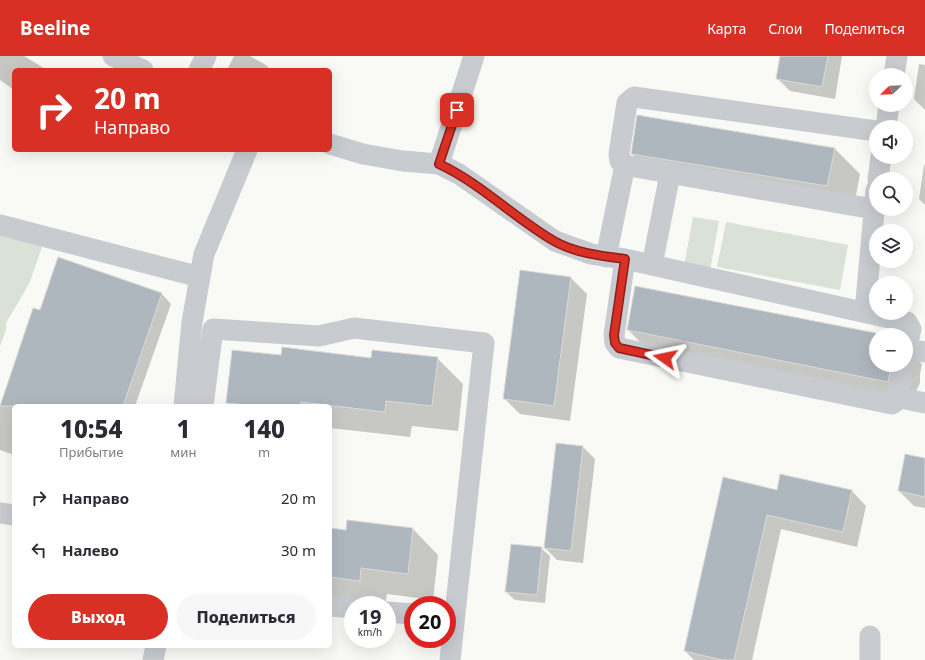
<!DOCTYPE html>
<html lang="ru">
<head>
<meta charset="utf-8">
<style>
  :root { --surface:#fff; --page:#f7f7f7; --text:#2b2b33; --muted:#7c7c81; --accent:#d93025 }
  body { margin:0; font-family:"Noto Sans",sans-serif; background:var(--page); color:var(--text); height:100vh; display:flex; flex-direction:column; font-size:15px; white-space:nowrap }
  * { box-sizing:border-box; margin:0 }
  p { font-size:13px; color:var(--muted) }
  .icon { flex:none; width:22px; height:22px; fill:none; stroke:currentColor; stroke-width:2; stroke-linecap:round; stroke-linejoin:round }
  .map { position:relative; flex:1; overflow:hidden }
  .panel { position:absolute; left:12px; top:348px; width:320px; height:244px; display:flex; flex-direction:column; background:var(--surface); border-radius:6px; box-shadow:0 4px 16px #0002 }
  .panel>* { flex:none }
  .banner { position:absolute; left:12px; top:12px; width:320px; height:84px; border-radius:6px; box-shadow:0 4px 16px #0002; background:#d93025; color:#fff; overflow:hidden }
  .needle { width:26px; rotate:247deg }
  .tools { position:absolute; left:869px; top:12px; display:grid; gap:8px }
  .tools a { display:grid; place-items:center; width:44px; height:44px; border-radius:50%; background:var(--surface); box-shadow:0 4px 16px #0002; font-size:20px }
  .speed { position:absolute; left:344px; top:540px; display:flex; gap:8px; font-size:20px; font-weight:700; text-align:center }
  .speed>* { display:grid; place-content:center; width:52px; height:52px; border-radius:50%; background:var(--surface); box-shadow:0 4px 16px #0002; line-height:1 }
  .speed small { font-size:10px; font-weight:400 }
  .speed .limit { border:6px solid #d22; background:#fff; color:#111 }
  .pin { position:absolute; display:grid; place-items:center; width:34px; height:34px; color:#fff; margin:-17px; border-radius:8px; box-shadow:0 2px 6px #0006 }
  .me { position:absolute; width:44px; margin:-22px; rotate:282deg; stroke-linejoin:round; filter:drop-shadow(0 0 3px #0008) }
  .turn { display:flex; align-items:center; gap:14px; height:84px; padding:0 16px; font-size:18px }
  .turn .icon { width:52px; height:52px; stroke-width:2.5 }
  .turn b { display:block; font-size:28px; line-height:34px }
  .eta { display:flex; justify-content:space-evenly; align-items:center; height:68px; text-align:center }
  .eta b { font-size:24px; font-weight:800; line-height:28px }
  .action { display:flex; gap:8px; margin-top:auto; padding:8px 16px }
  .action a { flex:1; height:46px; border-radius:24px; background:var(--accent); color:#fff; font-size:16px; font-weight:800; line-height:46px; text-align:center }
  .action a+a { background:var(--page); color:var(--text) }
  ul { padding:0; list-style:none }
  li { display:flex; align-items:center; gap:12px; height:52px; padding:0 16px }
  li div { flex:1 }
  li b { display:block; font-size:15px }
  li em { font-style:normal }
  header { display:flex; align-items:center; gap:24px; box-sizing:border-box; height:56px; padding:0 20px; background:var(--accent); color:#fff }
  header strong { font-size:19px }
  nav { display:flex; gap:22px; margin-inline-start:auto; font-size:14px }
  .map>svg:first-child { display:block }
</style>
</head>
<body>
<header>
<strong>Beeline</strong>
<nav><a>Карта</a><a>Слои</a><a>Поделиться</a></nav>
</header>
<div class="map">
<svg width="925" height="604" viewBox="0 0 925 604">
  <rect width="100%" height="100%" fill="#f9f9f6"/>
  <!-- green -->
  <path fill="#dae1d7" d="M693,161L719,165L710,215L684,210Z
    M726,166L848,189L840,234L717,211Z
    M0,168L42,191L29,228L6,267V274L0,290Z"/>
  <!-- shadow -->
  <path fill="#0003" d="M0,0H24L47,14H14V34L0,24Z
    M234,0H250L266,9L271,14H227Z
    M781,0H842L835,43L790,35L778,23Z
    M919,8L925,9V54L914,43Z
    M834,92L860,118L853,155L658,124L632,98Z
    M924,109H925V149L919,143Z
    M571,222L587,238L570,365L520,358L504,342Z
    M636,231L880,279H876V309H906V292L922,308L920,318V327L917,333L913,351L654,300L628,274Z
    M162,238L171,248L135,350H14V399L0,394V350L34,253L40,255Z
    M282,300L437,302L463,328L458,375L412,370L410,381L330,372V350H231L227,346Z
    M557,388L583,391L595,403L583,507L557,504L545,492Z
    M925,403V452L914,450L899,435Z
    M777,435H852L866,450L857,491L781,473L752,604H694L685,595Z
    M330,473L347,475L413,473L438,499L433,544L387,538L385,549L330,544Z
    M541,492L550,500L545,547L515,544L506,536Z"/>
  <!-- building -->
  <path fill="#afb7be" stroke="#dadbd8" d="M780,0H828L822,31L776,23Z
    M637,59L835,92L827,130L631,98Z
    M58,201L162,237L123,350H0L33,252L40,254Z
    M520,214L571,221L554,350L503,343Z
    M635,230L876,277V309H891L888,326L627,274Z
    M282,291L371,302L372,294L438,301L432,350L386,345L385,356L301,346V350H257L226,347L232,294L281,299Z
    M556,387L583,390L571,495L544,492Z
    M905,398L925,402V441L898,435Z
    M780,418L852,434L843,476L767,459L734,604H722L684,595L723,421L777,434Z
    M347,464L413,472L408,518L361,512L360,525L330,521V472L346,474Z
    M511,488L542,491L537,539L505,536Z"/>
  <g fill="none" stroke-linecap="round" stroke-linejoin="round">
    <!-- minor -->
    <path stroke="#c8ccd0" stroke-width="21" d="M113,0L143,14
      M199,14L206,0
      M894,19L897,0
      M886,71L889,49
      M330,88L363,98L403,105L439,108L459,118L555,185L591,198L625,203L907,266L911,273L906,295
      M439,108L474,0
      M878,123L881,101
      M873,153L624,109L620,105L619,98L627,47L634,41L876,75
      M0,169L200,221
      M606,201L625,109
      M625,203L614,279L615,287L619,292L892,348L896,345L903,309
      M652,209L670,118
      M865,256L876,134
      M906,293L925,296
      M896,341L925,347
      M184,350L192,266L204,198L247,94
      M203,350L213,273L319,280L354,272L484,287L450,604
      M0,457L14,459
      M330,550L353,552
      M387,556L413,558
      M153,604L156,590
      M870,604V580"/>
  </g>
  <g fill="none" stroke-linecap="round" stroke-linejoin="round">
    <!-- route casing -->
    <g stroke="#8d1f18" stroke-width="10">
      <path id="route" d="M457,54L439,108C482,128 514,162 554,185C575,197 601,200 625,203L614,279L615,287L619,292L665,302"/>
    </g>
    <!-- route -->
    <use href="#route" stroke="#d93025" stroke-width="7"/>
  </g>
</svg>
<div class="tools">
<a><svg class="needle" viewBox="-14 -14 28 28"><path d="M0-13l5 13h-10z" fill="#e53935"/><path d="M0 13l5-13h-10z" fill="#7c7c81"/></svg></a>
<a><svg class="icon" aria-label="sound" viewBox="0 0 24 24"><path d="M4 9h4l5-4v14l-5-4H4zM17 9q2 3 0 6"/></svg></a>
<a><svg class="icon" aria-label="search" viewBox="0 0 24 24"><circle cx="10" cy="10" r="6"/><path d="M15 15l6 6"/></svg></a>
<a><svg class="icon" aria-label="layers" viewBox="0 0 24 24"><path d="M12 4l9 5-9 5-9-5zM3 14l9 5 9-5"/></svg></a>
<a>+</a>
<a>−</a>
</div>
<div class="speed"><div>19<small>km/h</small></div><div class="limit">20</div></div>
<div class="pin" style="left:457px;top:54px;background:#d93025"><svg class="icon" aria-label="arrive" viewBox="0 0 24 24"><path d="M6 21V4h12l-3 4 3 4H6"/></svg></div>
<svg class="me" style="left:665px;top:302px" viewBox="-20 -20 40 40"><path d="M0-17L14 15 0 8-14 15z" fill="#d93025" stroke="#fff" stroke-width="4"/></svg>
<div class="banner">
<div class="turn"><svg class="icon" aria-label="right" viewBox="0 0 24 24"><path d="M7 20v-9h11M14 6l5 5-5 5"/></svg><div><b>20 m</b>Направо</div></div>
</div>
<section class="panel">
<div class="eta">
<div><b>10:54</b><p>Прибытие</p></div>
<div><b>1</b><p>мин</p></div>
<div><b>140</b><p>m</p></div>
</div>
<ul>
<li><svg class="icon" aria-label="right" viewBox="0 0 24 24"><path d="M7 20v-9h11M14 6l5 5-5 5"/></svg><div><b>Направо</b></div><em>20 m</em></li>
<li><svg class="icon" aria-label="left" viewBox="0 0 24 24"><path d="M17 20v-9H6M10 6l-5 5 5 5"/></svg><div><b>Налево</b></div><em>30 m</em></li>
</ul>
<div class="action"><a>Выход</a><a>Поделиться</a></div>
</section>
</div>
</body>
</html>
